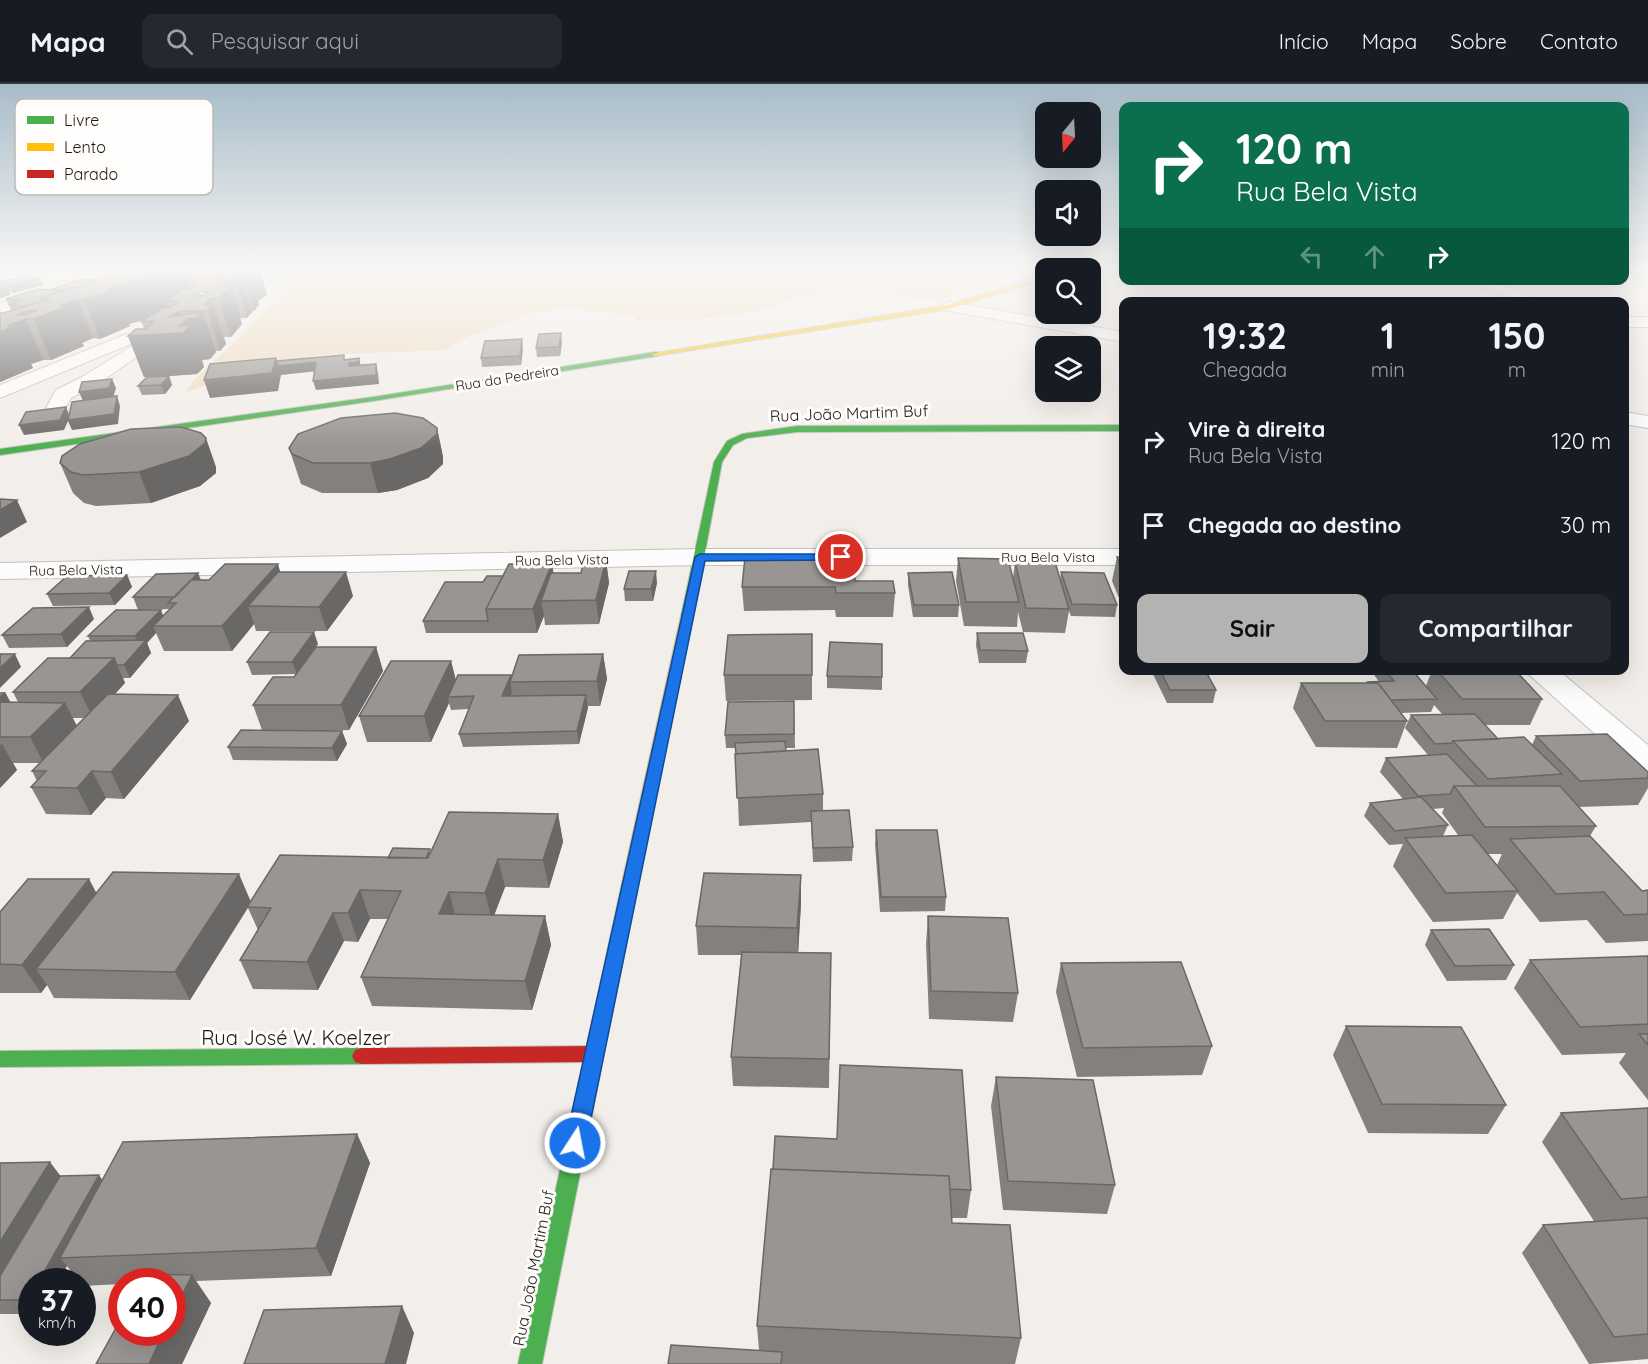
<!DOCTYPE html>
<html lang="pt">
<head>
<meta charset="utf-8">
<style>
  :root { --surface:#171b24; --page:#242831; --text:#f1f3f6; --muted:#9ea1a6; --line:#363941; --accent:#b3b3b2 }
  body { margin:0; font-family:Quicksand,sans-serif; background:var(--page); color:var(--text); height:100vh; display:flex; flex-direction:column; font-size:22px; white-space:nowrap }
  * { box-sizing:border-box; margin:0 }
  p { font-size:20px; color:var(--muted) }
  .icon { flex:none; width:33px; height:33px; fill:none; stroke:currentColor; stroke-width:2; stroke-linecap:round; stroke-linejoin:round }
  .map { position:relative; flex:1; overflow:hidden }
  .side { position:absolute; left:1119px; top:213px; width:510px; height:378px; display:flex; flex-direction:column; background:var(--surface); border-radius:12px; box-shadow:0 6px 24px #0002 }
  .side>* { flex:none }
  .guide { position:absolute; left:1119px; top:18px; width:510px; height:183px; border-radius:12px; box-shadow:0 6px 24px #0002; background:#0b6e4f; color:#fff; overflow:hidden }
  .needle { width:39px; rotate:198deg }
  .fabs { position:absolute; left:1035px; top:18px; display:grid; gap:12px }
  .fabs a { display:grid; place-items:center; width:66px; height:66px; border-radius:12px; background:var(--surface); box-shadow:0 6px 24px #0002; font-size:30px }
  .speed { position:absolute; left:18px; top:1184px; display:flex; gap:12px; font-size:30px; font-weight:700; text-align:center }
  .speed>* { display:grid; place-content:center; width:78px; height:78px; border-radius:50%; background:var(--surface); box-shadow:0 6px 24px #0002; line-height:1 }
  .speed small { font-size:15px; font-weight:400 }
  .speed .limit { border:9px solid #d22; background:#fff; color:#111 }
  .pin { position:absolute; display:grid; place-items:center; width:51px; height:51px; color:#fff; margin:-26px; border:3px solid #fff; border-radius:50%; box-shadow:0 2px 6px #0007 }
  .me { position:absolute; width:66px; margin:-33px; rotate:11deg; stroke-linejoin:round; filter:drop-shadow(0 0 4px #0008) }
  .turn { display:flex; align-items:center; gap:21px; height:126px; padding:0 18px; font-size:27px }
  .turn .icon { width:78px; height:78px; stroke-width:2.5 }
  .turn b { display:block; font-size:42px; line-height:51px }
  .lanes { display:flex; align-items:center; height:57px; padding:0 18px; background:#0003; justify-content:center; gap:30px; direction:ltr }
  .lanes .off { opacity:.35 }
  .eta { display:flex; justify-content:space-evenly; align-items:center; height:102px; text-align:center }
  .eta b { font-size:36px; font-weight:700; line-height:42px }
  .action { display:flex; gap:12px; margin-top:auto; padding:12px 18px }
  .action a { flex:1; height:69px; border-radius:12px; background:var(--accent); color:#111; font-size:24px; font-weight:700; line-height:69px; text-align:center }
  .action a+a { background:var(--page); color:var(--text) }
  ul { padding:0; list-style:none }
  li { display:flex; align-items:center; gap:18px; height:84px; padding:0 18px }
  li div { flex:1 }
  li b { display:block; font-size:22px }
  li em { font-style:normal }
  header { display:flex; align-items:center; gap:36px; box-sizing:border-box; height:84px; padding:0 30px; background:var(--surface); border-bottom:2px solid var(--line) }
  header strong { font-size:28px }
  nav { display:flex; gap:33px; margin-inline-start:auto; font-size:21px }
  .search { width:420px; height:54px; background:var(--page); display:flex; align-items:center; gap:15px; box-sizing:border-box; padding:0 21px; border-radius:12px; color:var(--muted); font-size:22px }
  .map>svg:first-child { display:block }
</style>
</head>
<body>
<header>
<strong>Mapa</strong>
<div class="search"><svg class="icon" aria-label="search" viewBox="0 0 24 24"><circle cx="10" cy="10" r="6"/><path d="M15 15l6 6"/></svg>Pesquisar aqui</div>
<nav><a>Início</a><a>Mapa</a><a>Sobre</a><a>Contato</a></nav>
</header>
<div class="map">
<svg width="1648" height="1280" viewBox="0 0 1648 1280">
  <rect width="100%" height="100%" fill="#f2eee9"/>
  <!-- green -->
  <path fill="#efdcc0" d="M310,186H956L985,196V201L941,215H907L887,207L852,206L799,212L764,225L731,231L682,237L636,236L633,231L569,225L533,228L467,253L445,266L322,271L279,278L186,308L193,297Z"/>
  <g fill="none" stroke-linecap="round" stroke-linejoin="round">
    <!-- street casing -->
    <g stroke="#c4c1bc" stroke-width="2">
      <path id="street" d="M115,186H206L199,190L0,199V191Z
        M1629,186H1648V193L1631,189Z
        M1464,196H1487L1545,218H1521Z
        M52,205L57,206L59,209L57,212L0,229V219Z
        M949,218L1124,248V258L944,226L941,223L944,220Z
        M1624,233H1648V243H1624Z
        M170,238L176,240L178,243L176,246L96,301L71,314L57,339H43L40,335L56,306L82,293Z
        M127,250L135,255L133,259L0,314V301Z
        M1624,328L1648,332V344L1624,340Z
        M700,465H1124V481H700L0,495V479Z
        M1524,586H1558L1648,661V690L1636,687Z"/>
    </g>
    <!-- fast casing -->
    <g stroke="#c4c1bc" stroke-width="2">
      <path id="fast" d="M655,268H658V272L373,317L0,371V365L373,313Z
        M1124,341V347L797,348L747,354L733,361L722,378L693,532L687,535L681,532L714,378L727,357L742,350L797,342Z
        M630,793L636,795L638,799L542,1280H518L622,799L624,795Z
        M362,964L369,966L372,972L369,978L362,980L0,983V967Z"/>
    </g>
    <!-- slow casing -->
    <g stroke="#c4c1bc" stroke-width="2">
      <path id="slow" d="M1046,191V195L949,225L655,272L651,270L948,221Z
        M687,529L693,532L638,799L636,803H624L622,799L681,532Z"/>
    </g>
    <!-- jam casing -->
    <g stroke="#c4c1bc" stroke-width="2">
      <path id="jam" d="M593,962L600,964L603,970L600,976L593,978L362,980L355,978L352,972L355,966L362,964Z"/>
    </g>
    <!-- street -->
    <use href="#street" fill="#fdfcfc" fill-rule="evenodd"/>
    <!-- fast -->
    <use href="#fast" fill="#4caf50" fill-rule="evenodd"/>
    <!-- slow -->
    <use href="#slow" fill="#ffc107" fill-rule="evenodd"/>
    <!-- jam -->
    <use href="#jam" fill="#c62828" fill-rule="evenodd"/>
  </g>
  <!-- wall -->
  <path fill="#83807e" fill-rule="evenodd" d="M118,186H191L192,189H200L208,187L207,186H260L267,211L258,217L259,221L254,227H251L252,228L247,234H240L242,240L231,253H224L226,260L220,267H216V268L210,275L202,276L204,283L197,290L169,292L172,301L165,310L142,311L138,302L147,293H144L128,252L144,245L142,238L144,236L129,240L130,242L100,255L93,254L82,259L84,262L51,276H43L31,280L33,284L0,298V228L4,229L11,226L6,215L53,207L52,205L91,196L119,188ZM208,207L202,212L200,208Z
    M983,186H1023L1010,191Z
    M40,194L43,201L14,209L8,208L10,211L0,214V198Z
    M562,258L560,272L537,273L536,264Z
    M523,264L521,281L482,283L481,274Z
    M437,344L443,373V380L428,394L397,406L378,409H322L301,400L289,364Z
    M60,379L216,383V389L200,402L151,419L96,422L84,419L73,409Z
    M1117,473L1124,474V526L1112,497Z
    M958,474L1013,494L1015,478L1060,496L1061,488L1117,521L1115,533L1071,532L1069,527L1065,549L1023,548L1018,528L1017,543L964,542L956,497Z
    M606,476L609,499L599,540L545,541L544,532L537,549H426L423,537L483,498L503,492L581,489Z
    M280,488L353,512L327,547H256L254,540L232,567H164L156,549L147,559L151,569L130,594H123L125,599L115,610L189,637L124,715L106,714L91,731L46,730L31,703L37,697L32,687L40,679H13L17,686L0,704V608H5L10,618H18L13,608L70,574L90,557L88,552L163,532L170,525L138,526L133,513L198,489L201,496H209ZM72,634H85L77,642Z
    M908,489L959,521L958,533H913L908,501Z
    M127,491L132,503L115,521L53,522L47,510Z
    M855,497L895,509L893,533H836L835,526L744,527L742,503Z
    M657,499L653,517H625L624,505Z
    M94,535L67,563L9,564L2,551Z
    M977,549L1028,567L1026,579H979L976,561Z
    M812,550V616L726,617L724,591Z
    M318,560L316,563H376L383,587L349,646L321,647H342L347,660L337,677L233,676L228,663L262,646L253,621L294,593L296,590L252,591L247,578Z
    M603,570L607,595L600,622H588L579,660L463,663L459,650L469,625L451,626L449,619L431,658H367L359,632L451,577L456,596L511,594Z
    M1151,586H1205L1216,606L1213,619H1167Z
    M1371,586H1412L1426,602L1432,586H1515L1542,615L1530,641H1485L1498,655L1532,661L1536,652L1648,688V704L1638,721L1579,723L1596,742L1590,752L1642,807L1648,806V857L1606,859L1587,836L1540,838L1517,809L1503,835L1433,838L1393,782L1403,760L1389,761L1364,732L1370,719L1403,715L1380,688L1386,674L1428,671L1405,644L1411,631L1442,630L1434,621L1431,628L1401,629L1407,637L1397,664L1316,663L1293,624L1301,599H1368V598H1379ZM1444,724L1442,729L1458,751L1443,752L1448,741L1432,725ZM1488,770H1502L1497,781Z
    M827,592L882,593V606L827,604Z
    M794,617L795,664H786V667L823,710V727L853,763L852,777L813,778L811,738L739,742L736,664H726L725,651Z
    M558,730L563,758L549,804L505,803L494,831L545,832L551,861L532,926L372,922L361,893L388,835H370L358,858L344,857L318,906L253,905L240,876L258,846L248,824L190,916L54,914L47,901L41,909H0V828L97,809L251,818L388,774L431,768Z
    M876,746L946,813L945,827L880,828L875,760Z
    M801,791V819L798,869H831L829,1004L733,1002L731,973L741,871H698L696,842Z
    M928,832L1018,909L1013,938L929,935L926,860Z
    M1431,846L1514,881L1506,896L1447,897L1425,861Z
    M1648,872V1016L1619,979L1626,969L1562,971L1514,904L1530,876Z
    M1061,879L1212,962L1202,991L1077,993L1056,908Z
    M1346,942L1506,1021L1488,1050L1368,1049L1333,971Z
    M996,993L1115,1101L1107,1130L1003,1126L991,1022Z
    M1648,1024V1275L1589,1280L1522,1169L1543,1141L1594,1137L1542,1058L1561,1029Z
    M357,1050L370,1079L331,1192L196,1197L211,1219L182,1280H96L172,1197H122V1200L82,1202V1197H78L67,1182L32,1197V1230H0V1079L60,1092L102,1096Z
    M771,1085L971,1106L967,1134H952V1139L1021,1254L1015,1280H668L759,1266L757,1242Z"/>
  <!-- shaded-wall -->
  <path fill="#6a6866" d="M158,186H191L195,195L197,199H187L192,215L167,217L170,225L144,236L129,240L130,242L100,255L85,216L108,204Z
    M239,186H260L267,211L258,217L259,221L254,227L243,190Z
    M1011,186H1023L1010,191Z
    M218,190L222,202L227,197L229,203L231,202L242,240L231,253L219,214L211,195Z
    M241,191L252,228L247,234L235,196Z
    M40,194L43,201L14,209L11,201Z
    M7,203L10,211L0,214V205Z
    M78,215L93,254L82,259L84,262L51,276L34,235H36L31,223L60,222Z
    M210,215L212,222L213,221L226,260L220,267L207,227L204,221Z
    M180,227L184,238L187,235L203,228L216,268L210,275L202,276L204,283L197,290L169,292L172,301L165,310L161,301L169,292L144,293L128,252L175,249L169,233Z
    M26,235L43,276L31,280L33,284L0,298V248L7,242Z
    M561,249L562,258L560,272L559,263Z
    M522,255L523,264L521,281L520,272Z
    M276,274L278,282L316,278L318,287L281,291L278,307L210,314L204,296Z
    M359,274L361,283L349,282V279Z
    M376,280L378,289L379,300L316,306L313,297Z
    M112,295L116,304L113,314L83,317L79,308Z
    M117,312L120,322L118,340L72,346L68,337L64,346L24,351L19,341L66,323L70,333Z
    M437,344L443,373V380L428,394L397,406L378,409L370,379Z
    M206,354L216,383V389L200,402L151,419L139,388Z
    M17,416L27,438L0,454V426Z
    M606,476L609,499L599,540L596,516Z
    M278,480L285,504L248,522L254,540L232,567L222,542Z
    M552,480L556,504L541,517L544,532L537,549L533,525Z
    M656,487L657,499L653,517L651,505Z
    M346,488L353,512L327,547L319,523Z
    M198,489L202,501L177,513Z
    M127,491L132,503L115,521L109,509Z
    M89,523L94,535L67,563L61,550Z
    M161,526L166,539L153,542L156,549L147,559L151,569L130,594L124,581L140,563L135,552Z
    M314,548L318,560L297,590L292,578Z
    M376,563L383,587L349,646L341,621Z
    M15,570L21,583L0,604V584Z
    M603,570L607,595L600,622L597,597Z
    M114,574L125,599L93,634L80,608Z
    M451,577L457,602L448,613L449,619L431,658L424,632Z
    M511,591L512,598H510L512,608L505,625L502,612Z
    M5,608L12,621L0,632V612Z
    M178,611L189,637L124,715L111,688Z
    M586,611L588,624L579,660L577,647Z
    M65,619L78,644L44,680L30,653Z
    M342,647L347,660L337,677L332,664Z
    M2,660L17,686L0,704V662Z
    M92,687L106,714L91,731L77,704Z
    M558,730L563,758L549,804L543,776Z
    M498,775L505,803L492,837L485,809Z
    M239,790L251,818L190,916L175,888Z
    M801,791V819L798,872L797,844Z
    M89,795L104,823L36,885L47,901L41,909L22,881Z
    M360,806L370,835L358,858L348,829Z
    M449,808L457,837L439,830Z
    M333,829L344,857L318,906L307,878Z
    M545,832L551,861L532,926L525,897Z
    M357,1050L370,1079L331,1192L316,1164Z
    M50,1078L71,1106L0,1216V1158Z
    M99,1091L109,1106L60,1174L67,1182L59,1197H39Z
    M192,1191L211,1219L182,1280H149L164,1248H172V1231Z
    M32,1210V1220L28,1216Z
    M402,1222L414,1249L406,1280H385Z"/>
  <!-- building -->
  <path fill="#989592" stroke="#6a6866" stroke-width="1.5" fill-rule="evenodd" d="M128,186H158L153,187L160,188L131,198L108,204H116L85,216L78,215L60,222H68L34,235H26L7,242H15L0,248V230L50,215L41,214L74,203H82L98,197H89ZM127,191H134L122,195L115,194ZM31,226H38L25,231H17Z
    M212,186H247L243,190H218L211,195L241,191L235,196L227,197L221,202H231L219,214L210,215L204,221H213L207,227H180L169,233L203,228L196,234L187,235L180,242H190L183,249L128,252L136,245H146L154,237L142,238L150,231H154L162,224L171,223L179,217H167L182,205H191L197,199H187L193,193L202,188L210,187ZM208,207L202,212H193L199,208Z
    M193,188L200,189L192,194L190,189Z
    M26,192L40,194L11,201L0,200V198Z
    M83,195L91,196L89,197L90,200L82,203H74L65,206L52,205Z
    M38,205L61,207L41,214L42,217L25,222L9,221L23,216L6,215Z
    M561,249L559,263L536,264L539,250Z
    M522,255L520,272L481,274L485,257Z
    M344,271V276L359,274V278L349,279V282L376,280V291L313,297L316,278L278,282L277,277Z
    M276,274L272,289L204,296L210,280Z
    M169,292L161,301L138,302L147,293Z
    M112,295L109,304L79,308L82,298Z
    M117,312L114,330L68,336L72,318Z
    M66,323L60,336L19,341L26,328Z
    M395,329L423,334L437,344V350L421,364L390,375L370,379H313L292,370L289,364L298,350L341,334Z
    M181,343L201,349L206,354L205,359L189,372L139,388L83,391L71,388L60,379L62,372L80,360L131,345Z
    M0,415L17,416L0,426Z
    M853,472L855,497H893L895,509H836L835,503H742L745,473Z
    M1117,473L1124,474V491Z
    M958,474L1008,475L1019,518H966Z
    M584,476H606L596,516L541,517L551,489H581Z
    M1015,478H1055L1069,525L1026,524Z
    M225,480H278L222,542H153L176,519H168L191,496H209Z
    M509,480H552L533,525H486Z
    M629,487H656L651,505H624Z
    M278,488H346L319,523L248,522Z
    M952,488L959,521H914L908,489Z
    M1061,488L1104,489L1117,521L1072,520Z
    M198,489L175,513H133L156,490Z
    M127,491L109,509L47,510L67,492Z
    M487,492H503L486,525L488,537H423L445,498H483Z
    M89,523L61,550L2,551L33,524Z
    M116,526H161L135,552H88Z
    M270,548H314L292,578H247Z
    M977,549H1023L1028,567L980,566Z
    M812,550V591H724L728,551Z
    M146,556L124,581H117L114,574H70L86,557Z
    M830,558L882,560V593L827,592Z
    M316,563H376L341,621H253L273,593H294Z
    M0,570H15L0,584Z
    M603,570L597,597L510,598L519,571Z
    M48,574H114L80,608H13Z
    M391,577H451L424,632H359Z
    M1160,586H1205L1216,606H1170Z
    M1385,586H1412L1437,615L1391,616L1378,599H1369L1368,598L1394,597Z
    M1437,586H1515L1542,615H1462Z
    M458,591H511L502,612L586,611L577,647L459,650L474,612L448,613Z
    M1301,599H1378L1407,637H1325Z
    M108,610L178,611L111,688L92,687L77,704L31,703L46,687H32Z
    M794,617V650L725,651L728,618Z
    M0,618L65,619L30,653H0Z
    M1475,630L1498,655L1453,657L1452,659L1435,660L1411,631Z
    M241,646L342,647L332,664L228,663Z
    M1607,650L1648,688V694L1580,697L1536,652Z
    M1524,653L1562,690L1488,695L1453,657Z
    M785,657L786,667L736,670L735,659Z
    M818,665L823,710L737,714L735,670Z
    M1447,670L1477,702H1454L1450,710L1418,712L1386,674Z
    M1454,702H1560L1596,742L1485,743Z
    M1421,713L1448,741L1395,747L1370,719Z
    M849,726L853,763L813,764L811,727Z
    M449,728L558,730L543,776L498,775L485,809L449,808L439,830L545,832L525,897L361,893L401,807L360,806L348,829H333L307,878L240,876L271,824L247,823L280,771L428,774Z
    M876,746H937L946,813H881Z
    M1472,751L1518,807L1446,809L1405,754Z
    M1590,752L1642,807L1648,806V830L1624,831L1604,808L1556,810L1510,755Z
    M393,764L430,765L426,774H388Z
    M113,788L239,790L175,888L36,885Z
    M704,789L801,791L797,844L696,842Z
    M28,795H89L22,881L0,880V828Z
    M928,832L1008,834L1018,909L931,907Z
    M1489,845L1514,881L1455,882L1431,846Z
    M742,868L831,869L829,975L731,973Z
    M1648,872V940L1580,943L1530,876Z
    M1181,878L1212,962L1083,964L1061,879Z
    M1346,942L1461,943L1506,1021L1382,1020Z
    M1639,950H1648V961Z
    M840,981L962,986L971,1106L950,1105L949,1092L773,1085L775,1052L837,1055Z
    M996,993L1093,996L1115,1101L1008,1097Z
    M1648,1024V1113L1621,1115L1561,1029Z
    M357,1050L316,1164L60,1174L123,1058Z
    M50,1078L0,1158V1079Z
    M771,1085L949,1092L952,1139L1010,1141L1021,1254L757,1242Z
    M99,1091L39,1197H32V1210L28,1216H0V1192L60,1092Z
    M1648,1134V1250L1614,1253L1543,1141Z
    M145,1190L192,1191L172,1231V1197H141Z
    M402,1222L385,1280H244L264,1226Z
    M122,1233V1248H164L149,1280H96Z
    M671,1261L782,1268L781,1280H668Z"/>
  <!-- sky -->
  <linearGradient id="sky" x2="0" y2="1"><stop stop-color="#a7bcc9"/><stop offset="0.51" stop-color="#f9f7f5"/><stop offset="1" stop-color="#f9f7f5" stop-opacity="0"/></linearGradient>
  <rect width="1648" height="365" fill="url(#sky)"/>
  <!-- route -->
  <path fill="#1a73e8" stroke="#114b97" stroke-width="1.5" d="M841,470L846,473L845,476L705,477L586,1059L583,1066L575,1068L568,1066L565,1059L695,473L700,470Z"/>
  <g text-anchor="middle" dominant-baseline="central" stroke-width="6" stroke-linejoin="round" paint-order="stroke">
    <!-- far-street labels -->
    <g font-size="14" fill="#1d1a17" stroke="#fffdfb">
      <text transform="translate(507 294) rotate(-9)">Rua da Pedreira</text>
      <text x="1048" y="473">Rua Bela Vista</text>
      <text transform="translate(562 476) rotate(-1)">Rua Bela Vista</text>
      <text transform="translate(76 486) rotate(-1)">Rua Bela Vista</text>
    </g>
    <!-- street labels -->
    <g font-size="16" fill="#1d1a17" stroke="#fffdfb">
      <text transform="translate(849 329) rotate(-2)">Rua João Martim Buf</text>
      <text transform="translate(533 1184) rotate(-79)">Rua João Martim Buf</text>
    </g>
    <!-- near-street labels -->
    <g font-size="20" fill="#1d1a17" stroke="#fffdfb">
      <text x="296" y="953">Rua José W. Koelzer</text>
    </g>
  </g>
  <!-- legend -->
  <rect x="15" y="15" width="198" height="96" rx="9" fill="#fffdfb" stroke="#bbb9b7" stroke-width="1.5"/>
  <rect x="27" y="32" width="27" height="8" fill="#4caf50"/>
  <rect x="27" y="59" width="27" height="8" fill="#ffc107"/>
  <rect x="27" y="86" width="27" height="8" fill="#c62828"/>
  <g font-size="16" fill="#1d1a17">
    <text x="64" y="42">Livre</text>
    <text x="64" y="69">Lento</text>
    <text x="64" y="96">Parado</text>
  </g>
</svg>
<div class="fabs">
<a><svg class="needle" viewBox="-14 -14 28 28"><path d="M0-13l5 13h-10z" fill="#e53935"/><path d="M0 13l5-13h-10z" fill="#9ea1a6"/></svg></a>
<a><svg class="icon" aria-label="sound" viewBox="0 0 24 24"><path d="M4 9h4l5-4v14l-5-4H4zM17 9q2 3 0 6"/></svg></a>
<a><svg class="icon" aria-label="search" viewBox="0 0 24 24"><circle cx="10" cy="10" r="6"/><path d="M15 15l6 6"/></svg></a>
<a><svg class="icon" aria-label="layers" viewBox="0 0 24 24"><path d="M12 4l9 5-9 5-9-5zM3 14l9 5 9-5"/></svg></a>
</div>
<div class="speed"><div>37<small>km/h</small></div><div class="limit">40</div></div>
<div class="pin" style="left:841px;top:473px;background:#d93025"><svg class="icon" aria-label="arrive" viewBox="0 0 24 24"><path d="M6 21V4h12l-3 4 3 4H6"/></svg></div>
<svg class="me" style="left:575px;top:1059px" viewBox="-20 -20 40 40"><circle r="17" fill="#1a73e8" stroke="#fff" stroke-width="3"/><path d="M0-11L8 9 0 5-8 9z" fill="#fff"/></svg>
<div class="guide">
<div class="turn"><svg class="icon" aria-label="right" viewBox="0 0 24 24"><path d="M7 20v-9h11M14 6l5 5-5 5"/></svg><div><b>120 m</b>Rua Bela Vista</div></div>
<div class="lanes"><svg class="icon off" aria-label="left" viewBox="0 0 24 24"><path d="M17 20v-9H6M10 6l-5 5 5 5"/></svg><svg class="icon off" aria-label="ahead" viewBox="0 0 24 24"><path d="M12 20V5M6 11l6-6 6 6"/></svg><svg class="icon" aria-label="right" viewBox="0 0 24 24"><path d="M7 20v-9h11M14 6l5 5-5 5"/></svg></div>
</div>
<section class="side">
<div class="eta">
<div><b>19:32</b><p>Chegada</p></div>
<div><b>1</b><p>min</p></div>
<div><b>150</b><p>m</p></div>
</div>
<ul>
<li><svg class="icon" aria-label="right" viewBox="0 0 24 24"><path d="M7 20v-9h11M14 6l5 5-5 5"/></svg><div><b>Vire à direita</b><p>Rua Bela Vista</p></div><em>120 m</em></li>
<li><svg class="icon" aria-label="arrive" viewBox="0 0 24 24"><path d="M6 21V4h12l-3 4 3 4H6"/></svg><div><b>Chegada ao destino</b></div><em>30 m</em></li>
</ul>
<div class="action"><a>Sair</a><a>Compartilhar</a></div>
</section>
</div>
</body>
</html>
